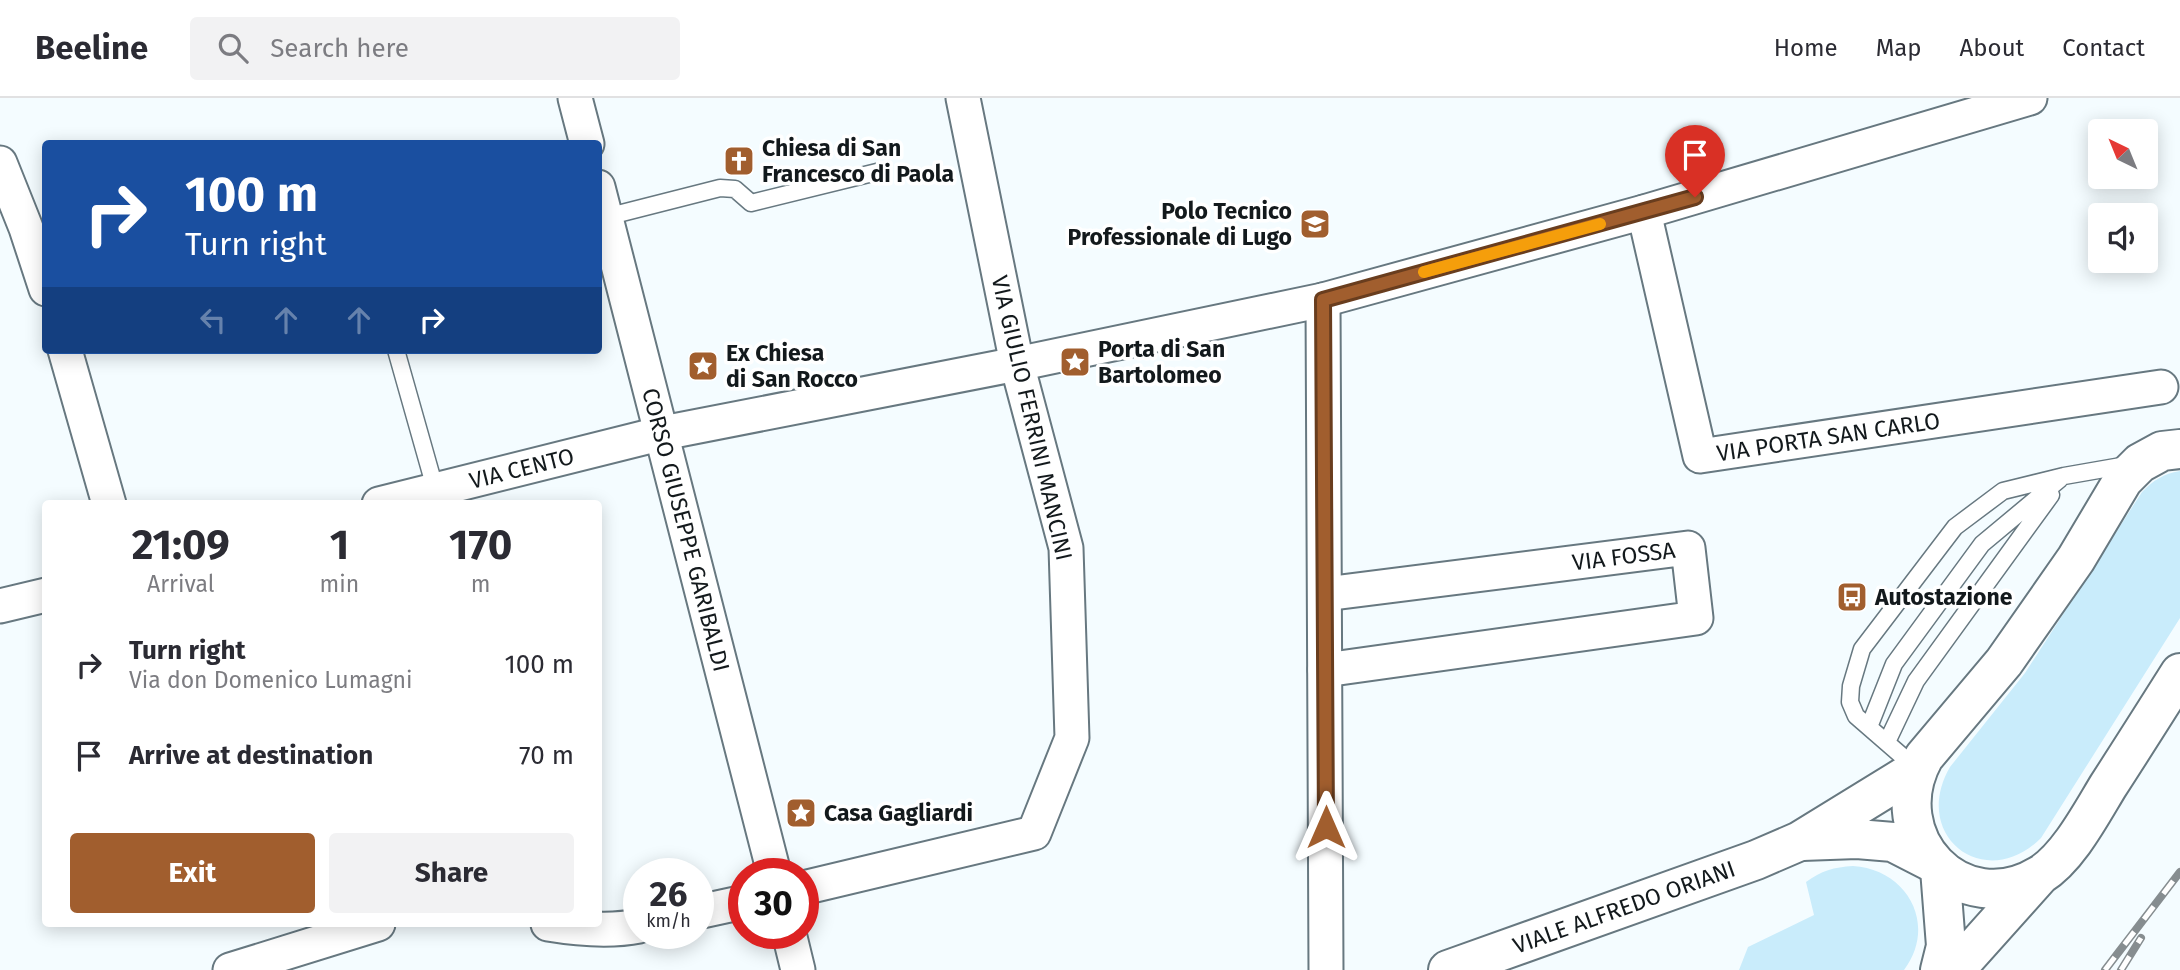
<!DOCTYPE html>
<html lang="en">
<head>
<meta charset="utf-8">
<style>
  :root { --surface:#fff; --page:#f2f2f3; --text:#2b2b33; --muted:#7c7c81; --line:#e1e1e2; --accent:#a15e2e }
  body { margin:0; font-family:"Fira Sans",sans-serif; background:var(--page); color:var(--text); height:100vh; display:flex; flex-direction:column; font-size:26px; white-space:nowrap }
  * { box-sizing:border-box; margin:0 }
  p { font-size:23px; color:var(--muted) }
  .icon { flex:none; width:38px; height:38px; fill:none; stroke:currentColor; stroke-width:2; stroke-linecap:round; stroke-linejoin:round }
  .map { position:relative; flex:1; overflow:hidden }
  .side { position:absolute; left:42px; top:402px; width:560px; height:427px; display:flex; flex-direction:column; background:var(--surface); border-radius:7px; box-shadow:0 4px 18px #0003 }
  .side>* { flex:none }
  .top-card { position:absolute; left:42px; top:42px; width:560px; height:214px; border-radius:7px; box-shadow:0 4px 18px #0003; background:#1a4fa0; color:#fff; overflow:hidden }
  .needle { width:46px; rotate:317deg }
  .controls { position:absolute; left:2088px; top:21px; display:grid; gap:14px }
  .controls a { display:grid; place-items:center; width:70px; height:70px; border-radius:7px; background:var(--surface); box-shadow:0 4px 18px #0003; font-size:35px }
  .speed { position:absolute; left:623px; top:760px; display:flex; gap:14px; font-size:35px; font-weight:700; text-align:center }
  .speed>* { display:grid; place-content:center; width:91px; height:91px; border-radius:50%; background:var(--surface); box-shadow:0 4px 18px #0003; line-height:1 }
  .speed small { font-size:18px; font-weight:400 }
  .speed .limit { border:10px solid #d22; background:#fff; color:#111 }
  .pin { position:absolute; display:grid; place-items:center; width:60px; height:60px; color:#fff; margin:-72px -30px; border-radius:50% 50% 50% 0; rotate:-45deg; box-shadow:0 0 7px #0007 }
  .pin .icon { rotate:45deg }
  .me { position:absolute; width:77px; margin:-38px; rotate:0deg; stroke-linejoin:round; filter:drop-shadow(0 0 5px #0008) }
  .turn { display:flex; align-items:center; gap:24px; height:147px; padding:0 28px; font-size:32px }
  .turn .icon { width:91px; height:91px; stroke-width:2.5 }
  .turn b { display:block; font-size:49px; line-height:60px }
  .lanes { display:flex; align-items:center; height:66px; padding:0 28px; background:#0003; justify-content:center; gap:35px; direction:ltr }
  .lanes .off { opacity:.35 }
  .eta { display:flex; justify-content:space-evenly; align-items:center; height:119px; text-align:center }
  .eta b { font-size:42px; font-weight:700; line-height:49px }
  .action { display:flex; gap:14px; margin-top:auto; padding:14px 28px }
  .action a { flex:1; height:80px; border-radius:7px; background:var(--accent); color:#fff; font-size:28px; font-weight:700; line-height:80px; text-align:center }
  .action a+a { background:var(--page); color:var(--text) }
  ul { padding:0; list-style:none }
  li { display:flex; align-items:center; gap:21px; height:91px; padding:0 28px }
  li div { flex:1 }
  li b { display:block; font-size:26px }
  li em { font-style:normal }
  header { display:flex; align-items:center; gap:42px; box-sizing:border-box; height:98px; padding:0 35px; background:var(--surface); border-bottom:2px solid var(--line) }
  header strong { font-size:33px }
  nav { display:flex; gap:38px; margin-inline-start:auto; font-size:24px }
  .search { width:490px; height:63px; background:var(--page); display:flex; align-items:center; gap:18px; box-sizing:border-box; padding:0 24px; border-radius:7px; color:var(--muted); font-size:26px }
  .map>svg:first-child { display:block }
</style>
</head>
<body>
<header>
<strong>Beeline</strong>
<div class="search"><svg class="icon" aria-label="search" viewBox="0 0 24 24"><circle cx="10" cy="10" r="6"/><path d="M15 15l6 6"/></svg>Search here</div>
<nav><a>Home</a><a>Map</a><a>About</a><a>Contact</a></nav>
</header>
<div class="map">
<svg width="2180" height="872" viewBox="0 0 2180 872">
  <rect width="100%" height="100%" fill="#f4fcff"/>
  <!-- green -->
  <path fill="#c9ecfb" d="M2180,373V520L2041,740C1985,796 1910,738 1950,669L2025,575L2142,394C2154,382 2163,376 2180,373Z
    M1853,768C1907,771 1938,827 1904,872H1739L1748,849L1814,817L1806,784C1821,773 1834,769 1853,768Z"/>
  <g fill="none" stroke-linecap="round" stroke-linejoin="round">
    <!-- service casing -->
    <g stroke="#677880" stroke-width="19">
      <path id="service" d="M606,119L720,90L735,91L751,105L881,73
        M396,252L435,390
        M1869,629L1894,566L1982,446L2060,381
        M1887,644L1916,583L2051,397
        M1917,671L1856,618L1850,604L1851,588L1862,551L1955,429L2003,393L2064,378L2127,367"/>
    </g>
    <!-- minor casing -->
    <g stroke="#677880" stroke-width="37">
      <g id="minor">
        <path d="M575,0L587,46"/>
        <path d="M0,65L26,130L46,191"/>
        <path id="s1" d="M598,89L774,775"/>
        <path id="s2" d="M1644,114L1700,358L2161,289"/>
        <path d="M1323,202L1326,872"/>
        <path d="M65,252L109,406"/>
        <path id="s3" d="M379,406L663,335L1017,266L1323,202L1644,114L2030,0"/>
        <path id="s4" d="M1325,496L1688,450L1696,520L1325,572"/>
        <path d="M0,508L46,497"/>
        <path d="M803,790L1034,735L1072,640L1066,450L1017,266L963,0"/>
        <path d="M698,814L744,804"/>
        <path d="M548,826C578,831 609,834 639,828"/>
        <path d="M789,835L798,872"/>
        <path d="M230,872L378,826"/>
      </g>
    </g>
    <!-- tertiary casing -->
    <g stroke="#677880" stroke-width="42">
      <g id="tertiary">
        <path d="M1802,743L1857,741L1893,744L1934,765"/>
        <path id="s5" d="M1448,872L1756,762L1800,743L1917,671"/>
      </g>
    </g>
    <!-- secondary casing -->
    <g stroke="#677880" stroke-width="42">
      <path id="secondary" d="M2180,351L2162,353L2140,365L2123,382L2076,461L2004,564L1924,659C1880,739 1961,825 2040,777C2068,760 2091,716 2108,688C2132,651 2156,613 2180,575
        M1940,771L1946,848L1940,872
        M1955,872L2040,777"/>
    </g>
    <!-- service -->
    <use href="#service" stroke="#fff" stroke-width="16"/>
    <!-- minor -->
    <use href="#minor" stroke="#fff" stroke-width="33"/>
    <!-- tertiary -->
    <use href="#tertiary" stroke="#fff" stroke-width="38"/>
    <!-- secondary -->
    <use href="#secondary" stroke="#fff" stroke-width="38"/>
    <!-- rail casing -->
    <g stroke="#868d90" stroke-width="8">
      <path id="rail" d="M2105,872L2180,774
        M2121,872L2141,840"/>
    </g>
    <!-- rail -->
    <use href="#rail" stroke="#fff" stroke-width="5" stroke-dasharray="16" stroke-linecap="butt"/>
  </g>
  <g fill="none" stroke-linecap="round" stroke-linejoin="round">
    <!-- route casing -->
    <g stroke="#693d1e" stroke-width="18">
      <path id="route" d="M1326,729L1323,202L1695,99"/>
    </g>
    <!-- route -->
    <use href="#route" stroke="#a15e2e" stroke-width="12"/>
    <!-- slow -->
    <path stroke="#f59e0b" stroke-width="12" d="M1424,174L1600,126"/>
  </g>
  <!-- icons -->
  <defs>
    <g id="church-square" transform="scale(1.575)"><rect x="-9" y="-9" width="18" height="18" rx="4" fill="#a15e2e" stroke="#fff"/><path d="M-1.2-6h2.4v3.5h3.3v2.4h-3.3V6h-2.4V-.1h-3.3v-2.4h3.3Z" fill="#fff"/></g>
    <g id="school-square" transform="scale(1.575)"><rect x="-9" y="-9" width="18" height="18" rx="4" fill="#a15e2e" stroke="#fff"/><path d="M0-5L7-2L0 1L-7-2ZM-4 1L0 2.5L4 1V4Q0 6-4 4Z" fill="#fff"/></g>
    <g id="sight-square" transform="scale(1.575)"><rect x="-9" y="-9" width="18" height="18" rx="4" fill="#a15e2e" stroke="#fff"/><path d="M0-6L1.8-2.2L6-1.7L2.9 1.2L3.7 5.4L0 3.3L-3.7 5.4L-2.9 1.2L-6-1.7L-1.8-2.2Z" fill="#fff"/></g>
    <g id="bus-square" transform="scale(1.575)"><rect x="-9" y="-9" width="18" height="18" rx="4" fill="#a15e2e" stroke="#fff"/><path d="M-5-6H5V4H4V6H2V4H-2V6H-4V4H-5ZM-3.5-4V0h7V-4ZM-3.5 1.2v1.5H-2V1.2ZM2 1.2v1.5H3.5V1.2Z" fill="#fff"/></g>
  </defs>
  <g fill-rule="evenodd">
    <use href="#church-square" x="739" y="63"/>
    <use href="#school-square" x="1315" y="126"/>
    <use href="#sight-square" x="1075" y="264"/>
    <use href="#sight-square" x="703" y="268"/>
    <use href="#bus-square" x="1852" y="499"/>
    <use href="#sight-square" x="801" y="715"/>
  </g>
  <g text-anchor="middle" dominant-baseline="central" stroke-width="7" stroke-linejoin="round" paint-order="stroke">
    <!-- poi labels -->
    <g font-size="23" font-weight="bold" fill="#13191c" stroke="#fff" text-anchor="start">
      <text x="762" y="50">Chiesa di San<tspan x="762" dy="26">Francesco di Paola</tspan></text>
      <text x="1292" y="113" text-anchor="end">Polo Tecnico<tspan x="1292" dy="26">Professionale di Lugo</tspan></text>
      <text x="1098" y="251">Porta di San<tspan x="1098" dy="26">Bartolomeo</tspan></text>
      <text x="726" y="255">Ex Chiesa<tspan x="726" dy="26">di San Rocco</tspan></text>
      <text x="1875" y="499">Autostazione</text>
      <text x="824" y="715">Casa Gagliardi</text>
    </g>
    <!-- street labels -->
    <g font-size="23" fill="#13191c" stroke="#fff">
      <text transform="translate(1032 320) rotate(77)">VIA GIULIO FERRINI MANCINI</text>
      <text stroke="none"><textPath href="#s2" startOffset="380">VIA PORTA SAN CARLO</textPath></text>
      <text stroke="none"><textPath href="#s3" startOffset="147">VIA CENTO</textPath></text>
      <text stroke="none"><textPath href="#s1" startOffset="354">CORSO GIUSEPPE GARIBALDI</textPath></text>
      <text stroke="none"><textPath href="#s4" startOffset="301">VIA FOSSA</textPath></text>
      <text stroke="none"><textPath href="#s5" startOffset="187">VIALE ALFREDO ORIANI</textPath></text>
    </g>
  </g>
</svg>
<div class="controls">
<a><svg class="needle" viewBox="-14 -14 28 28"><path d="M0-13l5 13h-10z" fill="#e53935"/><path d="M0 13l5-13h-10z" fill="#7c7c81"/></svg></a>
<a><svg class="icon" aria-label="sound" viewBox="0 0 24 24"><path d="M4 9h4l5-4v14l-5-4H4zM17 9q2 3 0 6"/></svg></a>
</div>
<div class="speed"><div>26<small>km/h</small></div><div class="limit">30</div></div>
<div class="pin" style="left:1695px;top:99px;background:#d93025"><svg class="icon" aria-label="arrive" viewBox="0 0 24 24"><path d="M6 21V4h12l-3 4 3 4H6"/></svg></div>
<svg class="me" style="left:1326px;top:729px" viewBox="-20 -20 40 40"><path d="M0-17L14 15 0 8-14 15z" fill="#a15e2e" stroke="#fff" stroke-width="4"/></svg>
<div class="top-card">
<div class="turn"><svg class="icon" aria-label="right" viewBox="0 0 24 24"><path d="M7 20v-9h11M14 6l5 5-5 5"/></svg><div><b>100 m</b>Turn right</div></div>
<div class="lanes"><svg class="icon off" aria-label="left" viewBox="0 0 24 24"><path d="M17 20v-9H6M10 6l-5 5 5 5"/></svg><svg class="icon off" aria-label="ahead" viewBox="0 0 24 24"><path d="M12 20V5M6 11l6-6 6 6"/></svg><svg class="icon off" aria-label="ahead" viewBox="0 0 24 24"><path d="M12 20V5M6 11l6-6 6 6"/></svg><svg class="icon" aria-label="right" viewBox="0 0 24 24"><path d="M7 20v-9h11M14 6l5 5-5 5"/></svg></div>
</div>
<section class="side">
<div class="eta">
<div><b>21:09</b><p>Arrival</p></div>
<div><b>1</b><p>min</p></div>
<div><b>170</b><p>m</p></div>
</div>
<ul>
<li><svg class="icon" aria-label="right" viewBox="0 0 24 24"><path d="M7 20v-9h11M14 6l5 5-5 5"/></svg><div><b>Turn right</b><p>Via don Domenico Lumagni</p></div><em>100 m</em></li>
<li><svg class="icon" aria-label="arrive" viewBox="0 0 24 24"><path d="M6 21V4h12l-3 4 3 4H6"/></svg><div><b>Arrive at destination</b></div><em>70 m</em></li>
</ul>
<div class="action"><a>Exit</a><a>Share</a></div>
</section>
</div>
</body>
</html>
